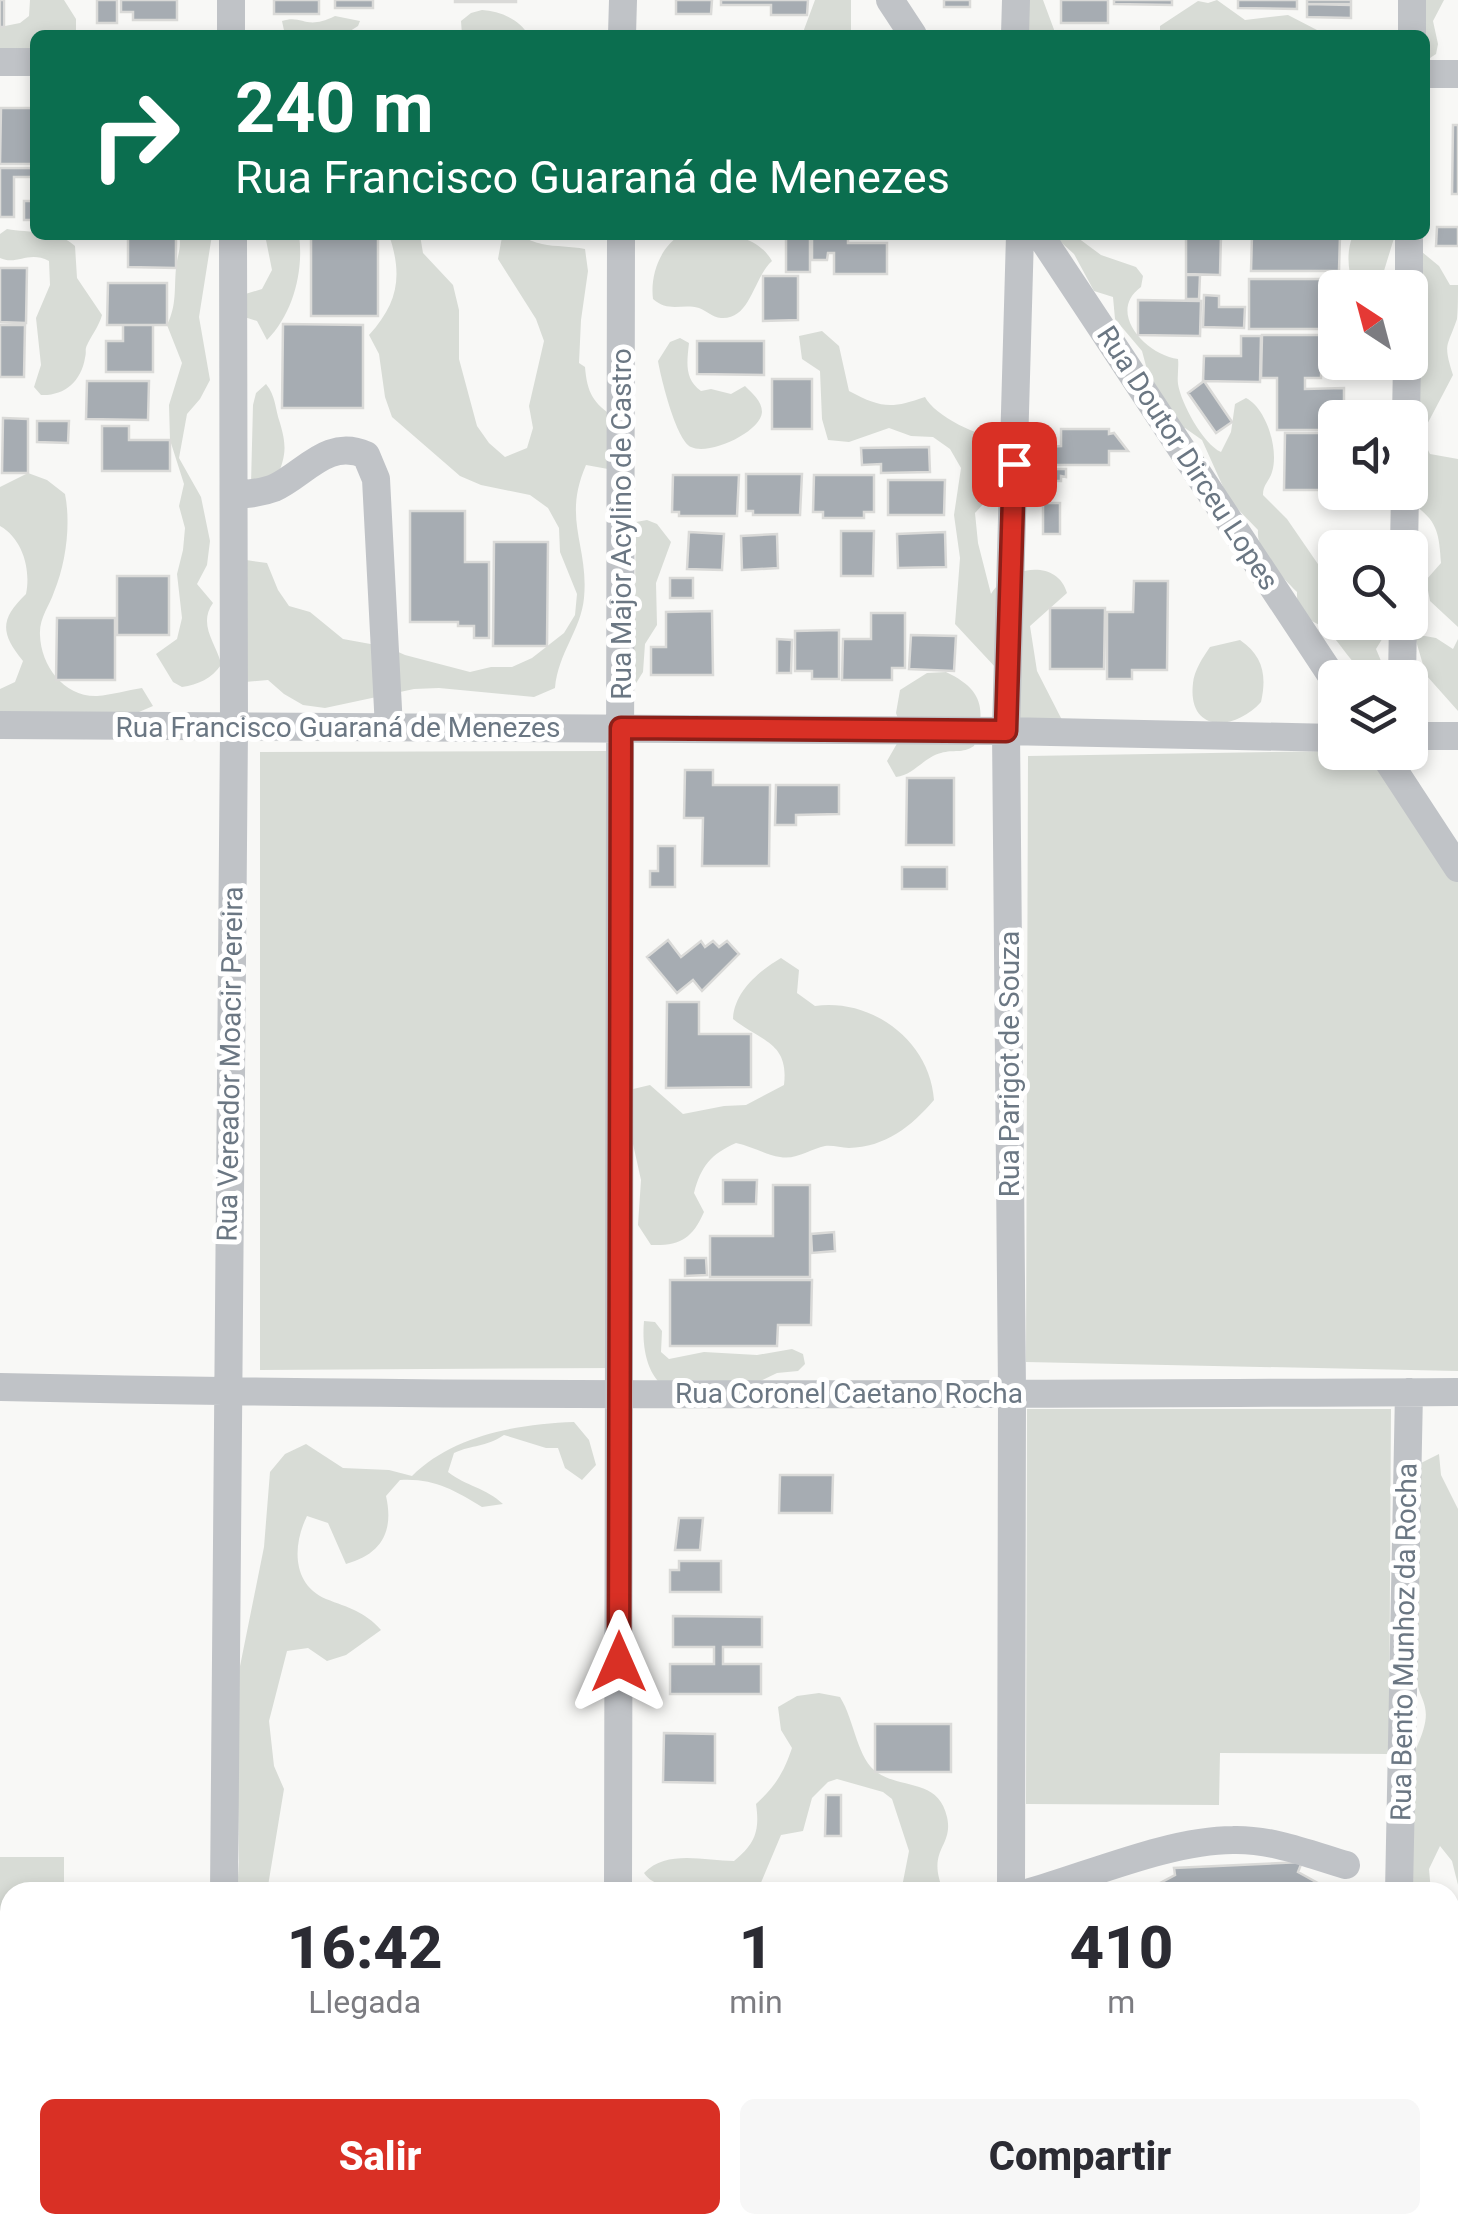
<!DOCTYPE html>
<html lang="es">
<head>
<meta charset="utf-8">
<style>
  :root { --surface:#fff; --page:#f7f7f7; --text:#2b2b33; --muted:#7c7c81; --accent:#d93025 }
  body { margin:0; font-family:Roboto,sans-serif; background:var(--page); color:var(--text); height:100vh; display:flex; flex-direction:column; font-size:38px; white-space:nowrap }
  * { box-sizing:border-box; margin:0 }
  p { font-size:32px; color:var(--muted) }
  .icon { flex:none; width:55px; height:55px; fill:none; stroke:currentColor; stroke-width:2; stroke-linecap:round; stroke-linejoin:round }
  .map { position:relative; flex:1; overflow:hidden }
  .drawer { position:absolute; left:0px; top:1882px; width:1460px; height:352px; display:flex; flex-direction:column; background:var(--surface); border-radius:30px 30px 0 0; box-shadow:0 5px 15px #0003 }
  .drawer>* { flex:none }
  .banner { position:absolute; left:30px; top:30px; width:1400px; height:210px; border-radius:15px; box-shadow:0 5px 15px #0003; background:#0b6e4f; color:#fff; overflow:hidden }
  .needle { width:65px; rotate:324deg }
  .buttons { position:absolute; left:1318px; top:270px; display:grid; gap:20px }
  .buttons a { display:grid; place-items:center; width:110px; height:110px; border-radius:15px; background:var(--surface); box-shadow:0 5px 15px #0003; font-size:50px }
  .pin { position:absolute; display:grid; place-items:center; width:85px; height:85px; color:#fff; margin:-42px; border-radius:20px; box-shadow:0 5px 15px #0006 }
  .me { position:absolute; width:110px; margin:-55px; rotate:0deg; stroke-linejoin:round; filter:drop-shadow(0 0 8px #0008) }
  .turn { display:flex; align-items:center; gap:35px; height:210px; padding:0 40px; font-size:45px }
  .turn .icon { width:130px; height:130px; stroke-width:2.5 }
  .turn b { display:block; font-size:70px; line-height:85px }
  .eta { display:flex; justify-content:space-evenly; align-items:center; height:170px; text-align:center }
  .eta b { font-size:60px; font-weight:800; line-height:70px }
  .button { display:flex; gap:20px; margin-top:auto; padding:20px 40px }
  .button a { flex:1; height:115px; border-radius:15px; background:var(--accent); color:#fff; font-size:40px; font-weight:800; line-height:115px; text-align:center }
  .button a+a { background:var(--page); color:var(--text) }
  .map>svg:first-child { display:block }
</style>
</head>
<body>
<div class="map">
<svg width="1458" height="2233" viewBox="0 0 1458 2233">
  <rect width="100%" height="100%" fill="#f8f8f6"/>
  <!-- green -->
  <path fill="#d8dcd6" d="M30,0H64L76,19V35H35V60H0V27L20,23L29,16Z
    M815,0H851V31L847,35H802Z
    M1010,0H1043L1056,35H1019Z
    M1217,0L1245,20L1288,15L1317,30L1342,35H1160V26L1198,1L1208,3Z
    M1403,0H1444L1433,21L1438,44L1436,54L1427,60L1425,35Z
    M482,10C499,11 520,19 528,35H462L461,21L471,13Z
    M335,16L360,21L358,26L344,35H285L282,21C303,14 305,31 335,16Z
    M7,229C29,233 58,230 75,246L77,278L102,315C99,326 93,333 88,343C84,351 87,349 85,358C81,382 64,396 41,395L34,387L41,365L36,318L50,285L49,261C28,250 17,266 0,258V234Z
    M179,235H212L199,317L210,380L200,399L187,414L179,458L201,497L210,541L207,565L197,584L213,603C198,624 215,642 221,663L246,560L267,563L278,590L289,606L310,612L343,639L387,647L405,655L470,672L491,667H512L532,658L564,633L575,615L577,594L560,552L559,528L548,508L530,495L481,485L460,476L392,417L385,397L379,354L369,335C398,303 403,276 389,235H420L423,253L453,285L459,310V359L477,426L489,443L505,457L527,448L533,428L529,406L544,341L536,319L498,259L502,237C526,233 523,240 542,244C556,247 571,246 585,249L588,271L581,320L579,363L585,367C587,392 593,404 615,417L608,469L586,465C562,520 589,545 584,598C581,630 558,653 555,688L534,697L439,688L414,689L325,708L303,705L284,694L268,680L245,682L221,665C212,678 198,685 182,687L173,682L156,654L177,639L182,618L177,574L183,550L185,528L179,506L184,484L170,440L169,405L182,363L167,325C177,305 174,289 176,268C177,256 182,247 179,235Z
    M265,235H299C304,271 293,314 267,340L257,321L235,314L242,295L262,289L272,270Z
    M680,235C713,235 753,228 772,261C753,278 751,320 721,318C712,317 707,311 699,308C682,303 669,313 653,299C650,275 660,248 680,235Z
    M1053,235H1074L1101,255L1136,267L1143,276L1141,287C1106,312 1146,355 1178,359C1179,367 1177,376 1178,384C1181,403 1203,444 1221,452L1231,432L1235,404L1246,398C1267,409 1279,450 1272,472C1269,482 1263,484 1263,495L1287,519L1320,567L1335,570V622L1392,623L1376,649L1384,668L1383,677L1364,674C1352,662 1342,647 1331,634C1315,617 1296,624 1297,592C1282,576 1256,553 1258,530L1229,500L1202,440L1185,428L1170,430L1153,392L1142,351L1115,319L1113,297L1094,291L1074,254Z
    M1353,235H1395L1379,287H1353C1348,269 1346,252 1353,235Z
    M1422,252L1439,266L1450,285H1458C1458,295 1458,310 1457,319C1447,348 1443,343 1453,375L1421,436L1430,454L1458,459V627L1430,601L1426,580L1441,563C1439,531 1437,520 1410,502C1410,476 1413,448 1410,422C1408,401 1392,393 1393,363L1410,362V288Z
    M822,331L839,346L849,391C881,408 891,409 925,397C935,417 987,442 1009,438L1005,480L975,513L978,543L991,594C1006,567 1057,557 1067,593L1030,626L1037,671L1062,720L1020,727L1010,683L955,624L960,558L954,515L961,468L950,449L933,437L911,436L889,428L849,442L828,440L822,419L820,371L802,359L799,336Z
    M680,338L689,343C687,362 684,379 701,391L711,389L731,394L745,386C752,393 762,401 762,412C761,432 709,456 691,447C676,440 661,378 658,361L670,342Z
    M266,384C276,396 275,409 280,423C287,447 286,456 276,480L251,484L253,405L256,393Z
    M28,473L47,480L65,494C71,524 66,563 54,592C49,607 39,618 40,635C41,666 64,697 97,696C112,695 127,690 142,688L153,706L132,715L0,712V689L15,682L23,661C0,633 0,619 26,594C31,570 23,539 0,526V487Z
    M647,520L657,524L671,542L656,583L657,625L645,644L643,672L633,688L628,623L635,589L636,522Z
    M1414,634L1436,638L1453,649L1458,639V711L1426,675Z
    M1240,640C1263,656 1267,675 1261,702C1235,731 1187,734 1193,683C1194,671 1203,657 1210,647Z
    M946,672C982,689 987,708 974,746C962,754 954,749 941,753C924,757 914,775 896,777L887,761L903,733L896,713L900,690L927,673Z
    M613,751V1368L260,1370V752Z
    M1335,751L1373,753L1458,880V1371L1026,1362L1028,756Z
    M781,958L799,970L797,993L815,1006C872,998 930,1041 934,1100C911,1127 885,1147 849,1148C841,1148 833,1145 825,1146C810,1149 797,1160 780,1157C766,1155 751,1146 736,1143C711,1154 701,1166 694,1193L704,1212C692,1239 680,1246 651,1245L638,1225L641,1180L631,1135L629,1090L650,1085L683,1114L724,1106L746,1105L784,1085C789,1042 762,1042 733,1019C734,992 759,971 781,958Z
    M644,1321L655,1322L662,1331L661,1352L669,1359L704,1352L757,1355L792,1349L803,1354L805,1364L798,1371L777,1373L756,1383L697,1380L662,1385C645,1370 642,1342 644,1321Z
    M1027,1409H1391L1389,1754L1220,1753L1219,1805L1026,1804Z
    M574,1422L589,1440L596,1465L582,1480L565,1468L558,1448H546L504,1435C484,1448 474,1444 454,1453L448,1472C466,1486 486,1488 503,1504L482,1507C454,1490 434,1478 400,1480L386,1496C394,1531 382,1554 346,1564L328,1523L307,1516C293,1544 291,1584 326,1599C349,1608 364,1611 381,1630L346,1655L327,1661L308,1648L287,1651L269,1721L274,1766L284,1789L267,1892H237L239,1862L236,1686L264,1547L270,1472L285,1454L306,1444L343,1468L389,1470L412,1476C453,1435 518,1424 574,1422Z
    M1439,1454L1441,1475L1458,1509V1885L1452,1861L1440,1846L1429,1869L1431,1892H1407L1415,1751C1439,1699 1416,1707 1414,1663C1411,1597 1419,1529 1421,1463Z
    M819,1693L840,1697C855,1721 857,1760 878,1773C902,1789 939,1779 947,1817C954,1848 925,1849 944,1892H901L909,1851L892,1799L883,1792L837,1779L828,1782L812,1798L803,1831L781,1835L757,1892H745L737,1884C712,1890 659,1896 644,1873C667,1849 705,1861 734,1861C755,1844 760,1831 756,1804C775,1787 784,1772 792,1748L781,1730L778,1707L797,1696Z
    M0,1857H64V1892H10V2033H0Z"/>
  <!-- building -->
  <path fill="#a6acb2" stroke="#dadad8" stroke-width="2.5" d="M0,0H4V27H0Z
    M97,0H117V23H97Z
    M121,0H177V20H133V12H121Z
    M274,0H319V14H274Z
    M335,0H373V8H335Z
    M455,0H516V2H455Z
    M676,0H712L711,14H676Z
    M721,0H808L807,15H771V5H721Z
    M944,0H970V7H944Z
    M1061,0H1108V23H1061Z
    M1114,0H1172V5L1114,4Z
    M1238,0H1297V9L1238,8Z
    M1307,0H1351V4H1307Z
    M1307,4L1351,5V18L1307,17Z
    M1,108H35V164H0Z
    M1453,125H1458V194H1452Z
    M0,168H35V177H14V217H0Z
    M24,201H35V220H24Z
    M1437,227H1458V246H1436Z
    M128,235H176V268L128,267Z
    M311,235H378V316H311Z
    M786,235H810V272H786Z
    M812,235H848V243H887V274H834V253H828L827,260H812Z
    M1186,235H1221L1220,275L1186,274Z
    M1252,235H1340L1339,271H1251Z
    M0,268H27L26,323L0,322Z
    M1186,275H1200L1199,299H1186Z
    M763,276H798V320L763,321Z
    M1249,279H1346V288H1335V329H1249Z
    M108,283H167V325H107Z
    M1204,295L1219,296V307H1245L1244,328L1203,327Z
    M1138,300L1201,301L1200,336L1138,335Z
    M283,324L363,325V408H282Z
    M0,325H25L24,377H0Z
    M123,325H153V372H106V341H123Z
    M1262,335H1322L1321,378H1305V389L1344,388V418H1335V430H1277V378H1261Z
    M1241,336H1261L1260,382L1203,381L1204,356H1241Z
    M697,341H764V375L697,374Z
    M772,379H812V429H772Z
    M87,381H149L148,420L86,419Z
    M1204,381L1232,422L1216,433L1188,393Z
    M3,418L28,419V473H2Z
    M37,421H69L68,443L37,442Z
    M102,426H129V440H170V471H102Z
    M1061,429H1109V434L1114,433L1128,451H1109V465H1045V447L1061,446Z
    M1285,433H1329L1328,490H1284Z
    M929,447L930,472L881,473V464L862,465L861,448Z
    M1045,469H1066V477L1061,476V481H1045Z
    M746,474H802L800,515H753V511H746Z
    M673,475H739L737,516H679V512H672Z
    M814,475H874V512H864V518H823V512H813Z
    M888,480H945L944,515H888Z
    M1043,503H1060V534H1043Z
    M410,511H465V562H489V638H474V626H458V622H410Z
    M841,531H874L873,576H841Z
    M689,532L724,534L722,570L687,569Z
    M945,532L946,567L898,568L897,534Z
    M777,534L778,568L742,570L741,536Z
    M494,542H548L547,646H493Z
    M117,576H169V635H117Z
    M670,578H693V598H670Z
    M1134,581H1168L1167,670H1132V679H1107V612H1133Z
    M1050,608H1105L1104,669H1050Z
    M712,611L713,675H651V647H666V612Z
    M871,613H905V668H892V680H842L843,639H871Z
    M57,618H115V680H56Z
    M839,630V679H812V671H795V631Z
    M911,635L956,636L954,671L909,669Z
    M777,639L792,640L791,673H777Z
    M685,770H713V785H770L769,866H702L703,818H684Z
    M907,778H954V845H906Z
    M776,785H839V814L796,815V825H775Z
    M658,846H675V887H650V871H658Z
    M902,867H947V889H902Z
    M668,940L681,957L701,941L705,947L713,941L719,947L727,941L739,954L702,991L693,980L677,993L647,957Z
    M667,1002H699V1034H751V1087L666,1088Z
    M723,1180H757L756,1204H723Z
    M773,1185H810V1277H710V1236H773Z
    M834,1232L835,1251L812,1253L811,1234Z
    M685,1258H706L707,1275L685,1276Z
    M670,1280H812L811,1325H778L777,1346H670Z
    M780,1475H833L832,1513H779Z
    M679,1518H703L700,1550H675Z
    M679,1561H721V1592H670V1570H679Z
    M673,1616L762,1617V1647H723V1664H761V1694H670V1664H714V1647H673Z
    M875,1724H951V1772H875Z
    M664,1733L715,1734V1783L663,1782Z
    M826,1795H841V1836H825Z
    M1302,1862L1298,1872L1334,1892H1143L1175,1875L1174,1868Z
    M1453,1921H1458V2003H1452Z
    M0,2151H10V2225H169V2233H0Z
    M244,2225H375V2233H244Z
    M429,2225H542V2233H429Z
    M646,2225H766V2233H646Z
    M835,2225H898L899,2233H835Z"/>
  <g fill="none" stroke-linecap="round" stroke-linejoin="round">
    <!-- major casing -->
    <g stroke="#b4b7bb" stroke-width="35">
      <path id="major" d="M0,2062H10
        M1450,2071H1458
        M0,2110H10
        M1450,2119H1458"/>
    </g>
    <!-- minor -->
    <path stroke="#c0c3c7" stroke-width="28" d="M231,0V35
      M890,0L913,35
      M1412,0V35
      M622,35L623,0
      M1015,35L1016,0
      M0,62H35
      M1425,74H1458
      M1040,235L1335,681
      M1409,288V235
      M1406,418L1407,362
      M235,495C248,494 261,493 274,488C305,474 327,438 366,455L376,479L389,728
      M1404,548L1405,492
      M1402,678L1403,622
      M0,725L1006,731L1335,738
      M1410,736H1458
      M1382,752L1458,868
      M0,1387C486,1398 972,1394 1458,1392
      M224,1892L234,728L233,235
      M618,1892L621,235
      M1011,1892L1012,1392L1006,731L1020,235
      M1030,1892C1090,1875 1171,1840 1233,1840C1272,1839 1309,1854 1346,1865
      M1399,1892L1409,1392
      M221,2225V2233
      M1013,2225V2233
      M1397,2225V2233
      M618,2233V2225"/>
    <!-- major -->
    <use href="#major" stroke="#fff" stroke-width="32"/>
  </g>
  <g fill="none" stroke-linecap="round" stroke-linejoin="round">
    <!-- route casing -->
    <g stroke="#8d1f18" stroke-width="25">
      <path id="route" d="M619,1662L621,728L1006,731L1014,464"/>
    </g>
    <!-- route -->
    <use href="#route" stroke="#d93025" stroke-width="18"/>
  </g>
  <g text-anchor="middle" dominant-baseline="central" stroke-width="10" stroke-linejoin="round" paint-order="stroke">
    <!-- street labels -->
    <g font-size="28" fill="#6b7783" stroke="#fff">
      <text transform="translate(1188 458) rotate(57)">Rua Doutor Dirceu Lopes</text>
      <text transform="translate(621 524) rotate(-90)">Rua Major Acylino de Castro</text>
      <text x="338" y="727">Rua Francisco Guaraná de Menezes</text>
      <text transform="translate(230 1064) rotate(-89)">Rua Vereador Moacir Pereira</text>
      <text transform="translate(1009 1064) rotate(-90)">Rua Parigot de Souza</text>
      <text x="849" y="1393">Rua Coronel Caetano Rocha</text>
      <text transform="translate(1404 1642) rotate(-89)">Rua Bento Munhoz da Rocha</text>
    </g>
  </g>
</svg>
<div class="buttons">
<a><svg class="needle" viewBox="-14 -14 28 28"><path d="M0-13l5 13h-10z" fill="#e53935"/><path d="M0 13l5-13h-10z" fill="#7c7c81"/></svg></a>
<a><svg class="icon" aria-label="sound" viewBox="0 0 24 24"><path d="M4 9h4l5-4v14l-5-4H4zM17 9q2 3 0 6"/></svg></a>
<a><svg class="icon" aria-label="search" viewBox="0 0 24 24"><circle cx="10" cy="10" r="6"/><path d="M15 15l6 6"/></svg></a>
<a><svg class="icon" aria-label="layers" viewBox="0 0 24 24"><path d="M12 4l9 5-9 5-9-5zM3 14l9 5 9-5"/></svg></a>
</div>
<div class="pin" style="left:1014px;top:464px;background:#d93025"><svg class="icon" aria-label="arrive" viewBox="0 0 24 24"><path d="M6 21V4h12l-3 4 3 4H6"/></svg></div>
<svg class="me" style="left:619px;top:1662px" viewBox="-20 -20 40 40"><path d="M0-17L14 15 0 8-14 15z" fill="#d93025" stroke="#fff" stroke-width="4"/></svg>
<div class="banner">
<div class="turn"><svg class="icon" aria-label="right" viewBox="0 0 24 24"><path d="M7 20v-9h11M14 6l5 5-5 5"/></svg><div><b>240 m</b>Rua Francisco Guaraná de Menezes</div></div>
</div>
<section class="drawer">
<div class="eta">
<div><b>16:42</b><p>Llegada</p></div>
<div><b>1</b><p>min</p></div>
<div><b>410</b><p>m</p></div>
</div>
<div class="button"><a>Salir</a><a>Compartir</a></div>
</section>
</div>
</body>
</html>
